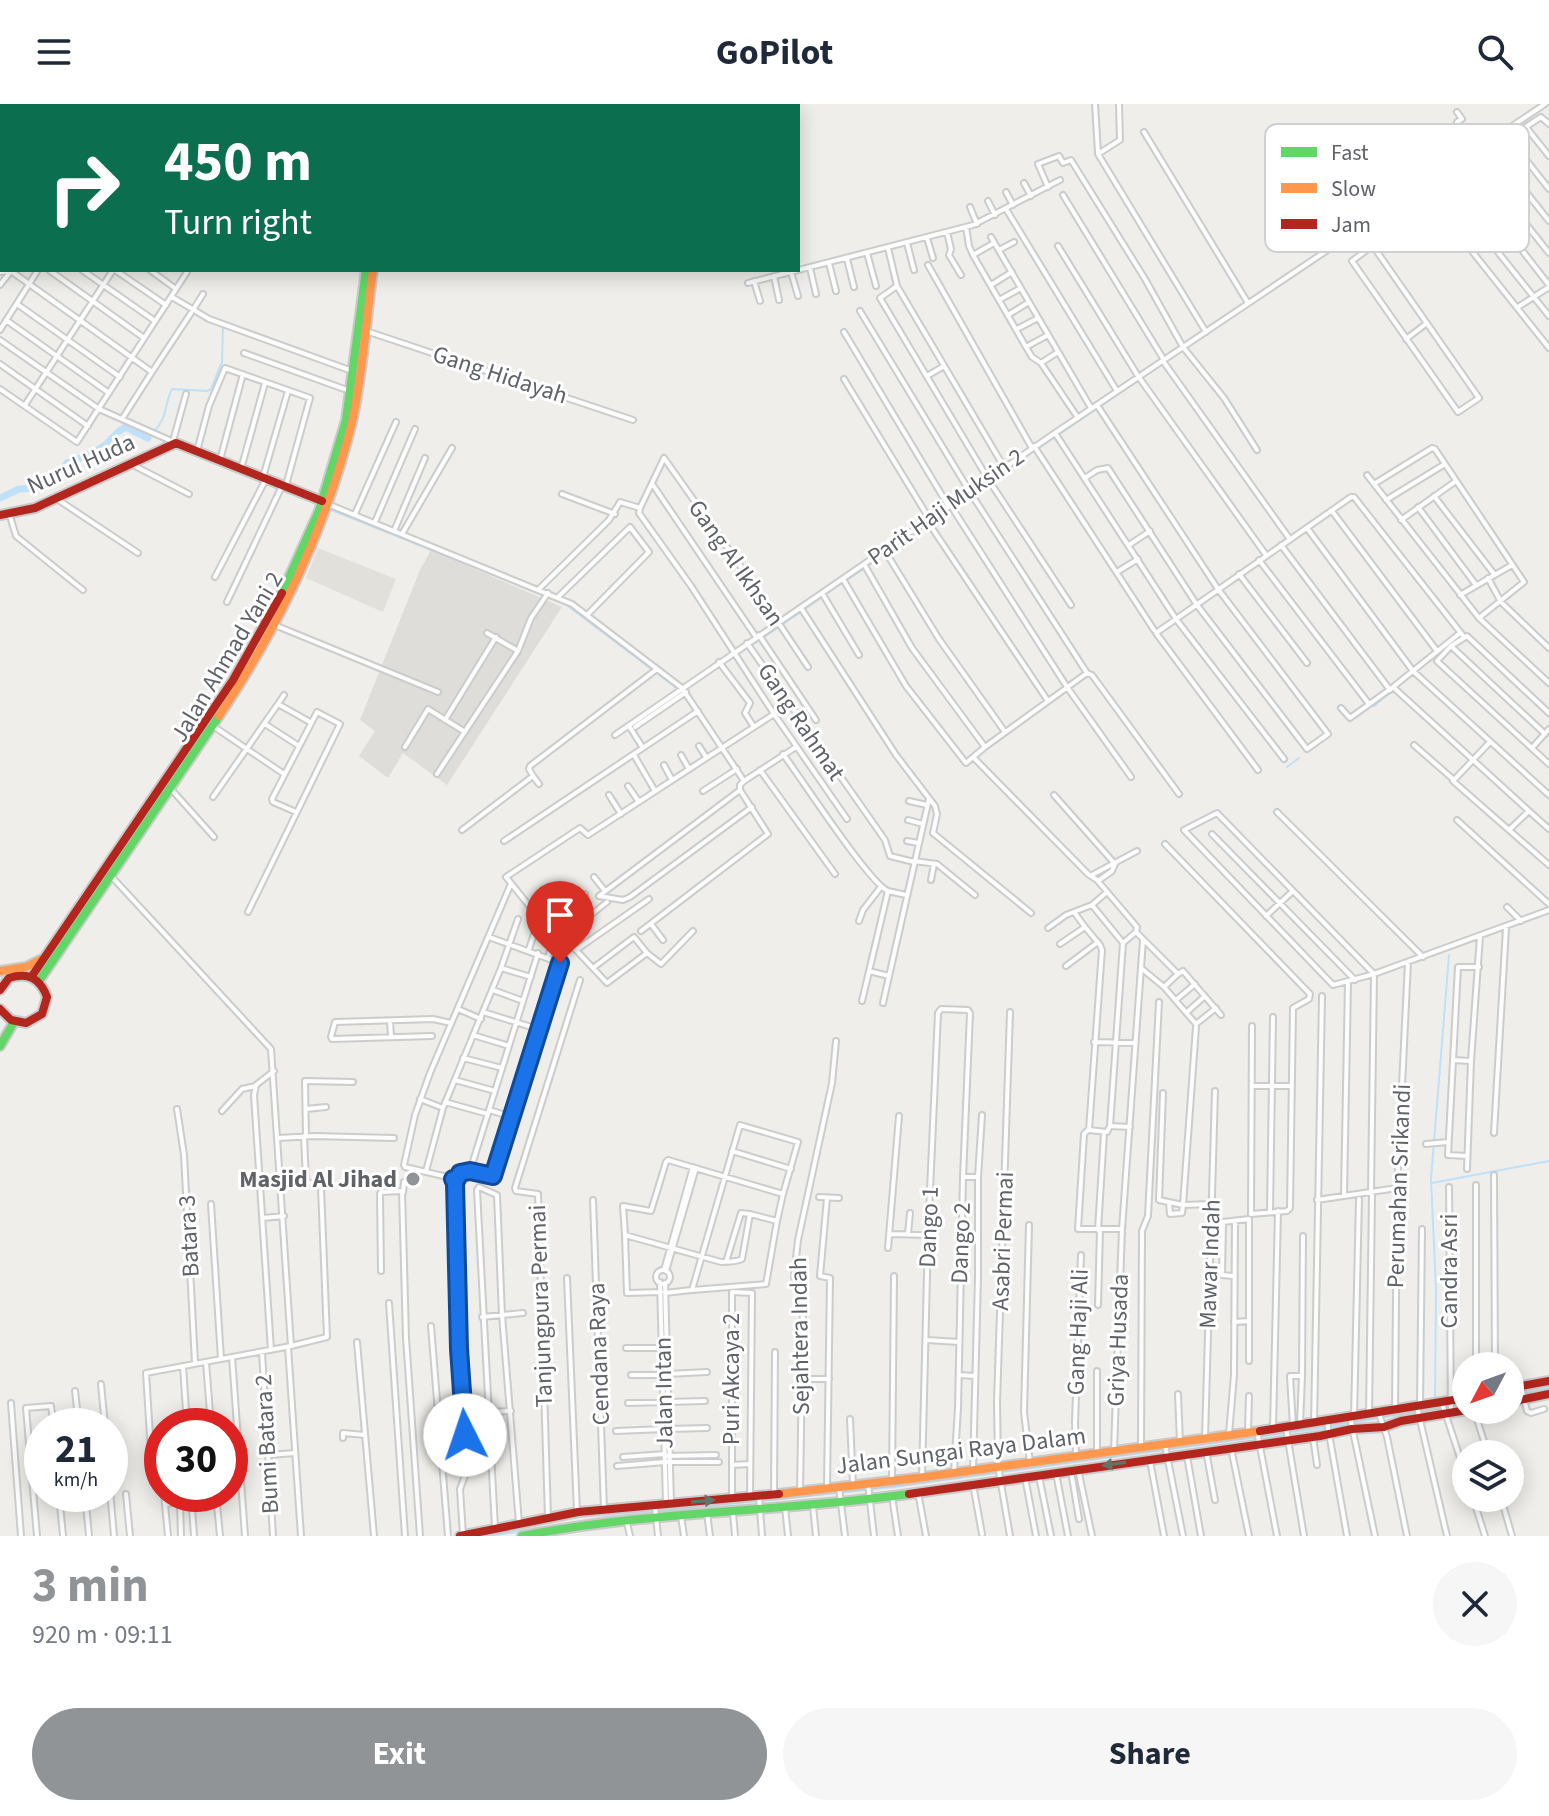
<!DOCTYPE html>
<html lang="en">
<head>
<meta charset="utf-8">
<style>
  :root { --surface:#fff; --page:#f6f6f7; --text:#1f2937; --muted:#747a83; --accent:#919496 }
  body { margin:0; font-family:"Source Sans 3",sans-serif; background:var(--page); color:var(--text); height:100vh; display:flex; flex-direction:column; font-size:30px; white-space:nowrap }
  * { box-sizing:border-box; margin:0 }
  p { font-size:26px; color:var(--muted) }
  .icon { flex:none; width:44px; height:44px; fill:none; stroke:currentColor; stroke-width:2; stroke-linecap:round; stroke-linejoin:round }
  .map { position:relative; height:1432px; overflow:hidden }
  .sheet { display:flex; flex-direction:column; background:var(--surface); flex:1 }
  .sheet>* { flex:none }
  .banner { position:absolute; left:0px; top:0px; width:800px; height:168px; box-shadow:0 4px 20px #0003; background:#0b6e4f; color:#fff; overflow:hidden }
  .needle { width:52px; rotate:229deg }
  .tools { position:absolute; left:1452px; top:1248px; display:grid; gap:16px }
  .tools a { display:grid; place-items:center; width:72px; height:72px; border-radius:50%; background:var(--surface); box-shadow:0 4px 20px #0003; font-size:40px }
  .speed { position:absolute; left:24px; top:1304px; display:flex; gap:16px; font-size:40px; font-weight:700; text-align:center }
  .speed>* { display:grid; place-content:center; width:104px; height:104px; border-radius:50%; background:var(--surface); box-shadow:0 4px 20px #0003; line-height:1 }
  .speed small { font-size:20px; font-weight:400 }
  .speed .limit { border:12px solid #d22; background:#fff; color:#111 }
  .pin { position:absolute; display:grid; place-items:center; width:68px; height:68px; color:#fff; margin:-82px -34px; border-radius:50% 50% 50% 0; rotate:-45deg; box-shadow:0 0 8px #0007 }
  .pin .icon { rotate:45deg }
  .me { position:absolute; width:88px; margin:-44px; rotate:356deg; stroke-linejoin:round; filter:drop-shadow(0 0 6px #0008) }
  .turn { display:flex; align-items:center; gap:28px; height:168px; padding:0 32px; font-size:36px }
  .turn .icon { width:104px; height:104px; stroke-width:2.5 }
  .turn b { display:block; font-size:56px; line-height:68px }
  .round { display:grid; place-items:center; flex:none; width:84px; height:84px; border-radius:42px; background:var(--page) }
  .overview { display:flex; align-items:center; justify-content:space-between; height:136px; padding:0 32px }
  h1 { font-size:48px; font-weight:700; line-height:60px; color:var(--accent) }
  .button { display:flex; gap:16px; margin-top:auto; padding:16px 32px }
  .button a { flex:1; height:92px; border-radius:48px; background:var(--accent); color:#fff; font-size:32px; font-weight:700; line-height:92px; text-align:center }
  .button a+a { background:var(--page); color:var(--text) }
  header { display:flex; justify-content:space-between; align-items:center; height:104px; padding:0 32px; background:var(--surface); font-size:36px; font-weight:700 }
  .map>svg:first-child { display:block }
</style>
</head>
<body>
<header><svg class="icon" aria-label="menu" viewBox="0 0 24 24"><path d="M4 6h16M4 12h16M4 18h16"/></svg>GoPilot<svg class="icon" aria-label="search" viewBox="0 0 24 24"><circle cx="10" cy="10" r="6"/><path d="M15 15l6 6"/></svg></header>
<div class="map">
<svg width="1549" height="1432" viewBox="0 0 1549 1432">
  <rect width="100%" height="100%" fill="#efeeea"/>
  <!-- industrial -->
  <path fill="#dfddda" d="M431,446L562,503L447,681L403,649L388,674L359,652L375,627L360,616L420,466Z"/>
  <!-- education -->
  <path fill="#e2e0da" d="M318,444L396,475L383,508L306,474Z"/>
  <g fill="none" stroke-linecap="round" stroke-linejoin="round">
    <!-- stream -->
    <path stroke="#bfe0f9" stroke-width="2" d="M1429,81L1549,0
      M154,327C168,314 164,300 172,285L207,287L211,285L222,258L223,221
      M151,330L172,340
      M196,350L316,399
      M974,388L1244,205
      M329,405L564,499L679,586
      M931,418L949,405
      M889,448L928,420
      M868,462L885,450
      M847,476L865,464
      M805,505L842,479
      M783,520L801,508
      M684,586L779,523
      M1374,602L1426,559
      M1287,663L1299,654
      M1432,1079L1549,1057
      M1510,1291L1549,1284
      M1435,1297L1436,1185L1431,1075L1449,851
      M491,1432L605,1413L894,1383L1317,1325L1466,1299"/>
    <!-- river -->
    <path stroke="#bfe0f9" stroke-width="7" d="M0,394L19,385L43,384L57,374L67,359C80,354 94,350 105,341C113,335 116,327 126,323L148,334"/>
    <!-- street casing -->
    <g stroke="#cbcccc" stroke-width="8">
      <path id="street" d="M398,0L403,2
        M486,0H491
        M1095,0L1098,49
        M1119,0L1120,36L1098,50L1206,228
        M1457,8L1462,15L1457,18L1476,46
        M1526,23L1549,52
        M1144,28L1248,199
        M0,30L2,27
        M1509,34L1549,85
        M1487,39L1549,117
        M0,45L2,46
        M1476,57L1549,149
        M1455,60L1549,181
        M0,67H2
        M1442,78L1549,212
        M1024,79L1031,92
        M1423,82L1448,117L1549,244
        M1048,83L1038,60L1059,52L1063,59L1071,56L1145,175L1183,243L1224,294L1257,346
        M0,88L2,89
        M1006,88L1013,101
        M1426,88L1541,13L1549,20
        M1063,91L1164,256
        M988,97L995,111
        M970,103L977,120
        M1006,105L1117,287
        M0,109L2,110
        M966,123L969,142L973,151L1026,243L1032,253L1041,259L1078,314
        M947,128L951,145L949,151L961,171
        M1349,129L1364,148L1373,142L1479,294L1458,308L1352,157L1364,148
        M0,130L2,131
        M991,133L1091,304
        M927,134L933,154
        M907,139L914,166
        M1058,142L1138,272L1266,451
        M888,144L897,182L1004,363
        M999,146L1014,138
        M867,149L876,182
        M973,151L994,139
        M847,155L854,183
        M829,159L836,187
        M928,161L1032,344
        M810,164L816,190
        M49,166L144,234
        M82,166L155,217
        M115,166L166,201
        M150,166L176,185
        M0,168L11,167L152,268L122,315
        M791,168L798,192
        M774,172L779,196
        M754,177L760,197
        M748,179L973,121L1060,76
        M0,181L11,167
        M991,181L1012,168
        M897,182L880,194L988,375L1071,501
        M172,193L209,215L352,267
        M999,196L1021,184
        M17,200L120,273
        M1518,203L1549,183
        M193,206L203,190
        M860,207L970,388L1087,569L1092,571L1179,690
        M1008,211L1029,198
        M6,216L109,289
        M1017,225L1038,214
        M0,226L38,166
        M366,227L633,316
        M844,228L949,403
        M1406,235L1427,219
        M0,236L99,305L176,339
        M1026,243L1048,231
        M244,249L347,286
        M1163,257L1289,434
        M1041,259L1058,248
        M0,260L88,322
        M152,268L191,209
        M927,272L944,262
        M844,275L930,416
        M0,285L77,338L187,168
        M25,301L113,166
        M1055,329L1176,515L1284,655
        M173,337L186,290
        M1034,342L1154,526
        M197,347L209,302L225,264L310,294L286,381
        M664,354L744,467L808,563
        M220,356L243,270
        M133,361L189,390
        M241,365L265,279
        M1367,371L1479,514L1549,579
        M263,373L288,287
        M1085,374L1097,366L1108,364L1197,501L1307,645L1328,630L1218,485L1097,301
        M1374,380L1432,344L1435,345L1524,478L1479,514
        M653,381L756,533
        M562,390L615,410
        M1434,392L1494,470
        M57,395L138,449
        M1386,396L1445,360
        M330,401L572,500L682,584L744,677L796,643
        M951,402L1067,583L1131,673
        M1418,403L1476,481
        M640,404L664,354
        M1332,407L1437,547
        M9,409L16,432L83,486
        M355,410L396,318
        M1401,416L1456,377
        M375,418L415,325
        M928,418L1048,597
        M1307,424L1413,567L1549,691
        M394,427L425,354
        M402,430L452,344
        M1129,441L1150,427
        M1281,441L1390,586
        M885,447L939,535L1005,628
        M1259,456L1369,600
        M864,460L912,544L985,643
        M1117,468L1138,455
        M1239,470L1307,559
        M215,473L266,375
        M1488,474L1501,498L1549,544
        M843,475L906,582L966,659L985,643L1087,569
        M539,485L609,416L620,398L640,404L639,409L691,482L774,610L847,715
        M822,489L859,551
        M1460,491L1512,461
        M558,493L630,423L649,448L587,511
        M227,498L282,382
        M801,504L896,651L935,702L937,710L933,729L1031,809
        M277,522L438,588
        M487,529L518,547
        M759,531L816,616
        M747,539L885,736L890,752L914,758
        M1451,542L1437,557L1549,660
        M719,558L750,599L745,609L754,623
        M1393,583L1460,529
        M278,600L284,591
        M1341,604L1350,614L1393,583L1529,707
        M445,616L496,533
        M265,620L299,642
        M213,622L284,670
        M629,622L643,644
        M635,623L686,588
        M1545,630L1451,542L1467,532L1549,609
        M615,631L1055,329L1545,0
        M1490,638L1453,677L1549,761
        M1414,641L1454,676
        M699,642L706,653
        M405,643L428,605L465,628
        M1532,644L1549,625
        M783,650C801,674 869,779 888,787
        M634,651L655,687
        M681,651L689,665
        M974,654L1088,770L1097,776L1137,823L1136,828L1178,870L1183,867L1221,911
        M664,661L672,676
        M760,666L835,770
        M1258,666L1156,529L1351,393H1354L1464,533
        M437,670L518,547L531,514L548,489
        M533,672L539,680
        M628,682L639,698
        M171,685L214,733
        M703,687L737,665
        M609,691L621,710
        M1054,691L1115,760L1112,767L1098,777
        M213,693L278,600L310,618
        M909,697L927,701
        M1277,708L1423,853
        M908,716L923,720
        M1457,716L1549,800
        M462,726L533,672L529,665L530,662L657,565
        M1509,726L1529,707L1549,725
        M1212,730L1355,876
        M504,737L698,607
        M907,737L918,739
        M1165,740L1310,890L1309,895L1293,904L1290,1104L1287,1107L1251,1110L1252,922
        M914,757L937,760L975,791
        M1092,771L1137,747
        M112,773L271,945L291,1242
        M594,773L605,787
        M931,776L934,760
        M1107,788L1092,801L1123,839
        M599,792L623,796L630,793L752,703
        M599,792L740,686
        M1507,803L1521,817
        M248,808L340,620L317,608L272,695L273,698L296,708
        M1266,812L1293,787
        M859,817L863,806L880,784
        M545,820L585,790
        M651,820L663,836
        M1085,823L1100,841L1102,846L1089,1026L1107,1028L1110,1022L1130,1023
        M1048,824L1066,811L1092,801
        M641,827L768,730L740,686V681L744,677
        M489,833L560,859L493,1072
        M562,834L607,798
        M1060,840L1085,823L1074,808
        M529,845L535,827
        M576,846L649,795
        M647,849L661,860L693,827
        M548,853L555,833
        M1066,862L1098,838
        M501,864L531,873
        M593,864L634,833L647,849L607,879L576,846L539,814L506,773L580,724L588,731L591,729L774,610
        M1141,864L1164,883L1196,920L1216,904
        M869,867L889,872
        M1164,883L1178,870
        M493,886L523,897
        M1176,896L1195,880
        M862,897L888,787L906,791
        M883,899L929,695
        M458,905L481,915
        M483,908L538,925
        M1187,908L1205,892
        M390,917L391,933
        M1196,923L1183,1101L1211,1100
        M473,931L509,942
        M432,932L332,935L331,933L335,918L433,915L451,919
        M1094,938L1135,939
        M463,954L502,964
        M1453,956L1470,957
        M455,976L495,987
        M1252,982H1292
        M1163,989L1159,1096L1183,1101L1182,1109L1170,1110L1169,1099
        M420,995L443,1004
        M445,998L488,1010
        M177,1005L184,1051L195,1259
        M306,1005L326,1003
        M489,1006L512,1013
        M222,1007L242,985L256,982
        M1110,1022L1123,839L1136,828
        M1088,1026L1084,1030L1078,1125H1122
        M1494,1029L1506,824
        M306,1032L305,977L353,978
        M278,1034L314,1032L394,1034
        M1426,1040L1448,1038
        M732,1047L791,1065
        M1467,1052L1448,1051L1458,863H1479
        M1467,1065L1471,957L1480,832
        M426,1067L443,1004L501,864L518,815
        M470,1067L498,1074
        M456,1068L459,1073L454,1076L451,1071Z
        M458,1070L470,1067L538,849
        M1494,1071L1495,1262
        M963,1073H978V1173L973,1366
        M978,1073L982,1011
        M452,1074L405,1063L404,1061L415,1011L430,969L510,782
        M457,1075L459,1227L466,1369L460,1385L463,1431
        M1476,1081V1262
        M1449,1083L1451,1309
        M1371,1088L1374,870L1333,881L1184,726L1217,709L1374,870L1549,806
        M403,1089L404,1078
        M1344,1091L1348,878
        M819,1093L839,1094
        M827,1094L820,1172L830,1174L827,1383
        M593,1096L604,1405
        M1317,1096L1397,1084
        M211,1100L221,1255
        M1270,1107L1273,913
        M263,1114L284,1112
        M777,1117L766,1180L692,1186L740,1021L798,1038L783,1090
        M1029,1121L1024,1308L1030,1359
        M1098,1126L1104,1029
        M890,1130L928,1131
        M908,1130L910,1109
        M625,1131L627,1189L661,1188
        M888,1144L899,1012
        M726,1158L741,1109L750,1110L777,1117L783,1090L668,1056L666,1058L651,1107L623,1102L625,1131L721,1158C728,1158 736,1158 742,1155L750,1110
        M664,1166L693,1063
        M656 1173a7 7 0 1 1 14 0a7 7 0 1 1-14 0Z
        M381,1167L380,1090L381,1088L402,1087L406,1234L420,1432
        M666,1167L696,1064
        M1233,1172L1222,1171L1223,1118L1249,1115V1217L1234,1218
        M567,1174L577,1408
        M660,1178L666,1400
        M665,1179L671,1399
        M665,1189L691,1186
        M389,1199L405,1432
        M1098,1201L1100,1126
        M482,1213L523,1209
        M431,1222L448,1432
        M927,1236L959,1238
        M357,1238L374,1432
        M288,1243L301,1432
        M626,1244H664
        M271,1246L254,991L256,981L274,967
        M262,1248L273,1432
        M232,1253L245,1432
        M1249,1257V1217
        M206,1258L211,1322
        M183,1262L187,1322
        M667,1270L707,1268
        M631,1271H663
        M959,1271L975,1272
        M803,1275H829
        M101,1280L105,1322
        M1521,1282L1527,1307L1531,1309L1544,1305
        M75,1287L79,1322
        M1178,1290L1180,1338
        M11,1299L21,1432
        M628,1299L705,1297
        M1442,1299L1466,1372
        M1420,1302L1422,1125
        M1417,1303L1447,1432
        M1474,1306L1488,1350
        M1395,1307L1397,1084L1408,858
        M489,1308L511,1307
        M1379,1310L1387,1333L1407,1432
        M1369,1311L1372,1091
        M1350,1313L1375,1432
        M1354,1313L1359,1095
        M850,1315L853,1381
        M1327,1318L1347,1432
        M1314,1320L1322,892
        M1300,1321L1302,1272
        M1293,1322L1290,1272H1302L1303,1132
        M1273,1324L1278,1107
        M1286,1324L1304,1432
        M668,1325L707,1324
        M616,1327L664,1325
        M1257,1327L1277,1432
        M1248,1328L1249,1292
        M1229,1330L1234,1271L1235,1117
        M1313,1333L1317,1361
        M343,1334V1329L365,1331
        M1205,1334L1215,987
        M1165,1341L1183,1432
        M1141,1344L1142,1127L1148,1112L1159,898
        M1231,1344L1249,1432
        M1114,1347L1122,1125L1143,836
        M1206,1347L1215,1396
        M1097,1350V1267
        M268,1351L295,1349
        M667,1352L716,1351
        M1187,1352L1201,1432
        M623,1353L665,1350
        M1076,1353L1075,1319L1081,1151
        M1150,1357L1164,1432
        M732,1361L749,1360
        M617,1362L665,1358H719
        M1078,1365L1092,1432
        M1071,1367L1079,1415
        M31,1369L42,1368
        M1056,1369L1068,1432
        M1039,1372L1051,1432
        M922,1373L928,1131L938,909L941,905L968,906L970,909L963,1073L958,1304L954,1368
        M1025,1373L1036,1432
        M892,1377L894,1172
        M868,1380L874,1432
        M973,1380L982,1430
        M162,1381L156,1382L153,1379L146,1269L291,1242L327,1233L321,1084L306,1077L304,1032
        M839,1383L845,1432
        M110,1386L114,1432
        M800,1387L803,1202L801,1183L794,1173L798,1136L832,979L836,937
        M918,1388L926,1432
        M59,1390L63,1432
        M85,1390L89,1432
        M126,1390L130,1432
        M164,1390L168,1432
        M179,1390L180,1398
        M191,1390L194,1432
        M216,1390L220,1432
        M774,1390L775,1248
        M759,1392L762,1432
        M892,1392L898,1432
        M1473,1394L1485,1432
        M1501,1394L1512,1432
        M732,1395V1188L752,1189L750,1392
        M165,1400L180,1398L181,1432
        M813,1402L816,1432
        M1477,1402L1501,1395
        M655,1403L658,1432
        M785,1403L788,1432
        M707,1409L710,1432
        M733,1409L735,1432
        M681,1412L684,1432
        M548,1413L538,1090L516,1087L515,1084L580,876
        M626,1415L630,1432
        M495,1424L477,1086L479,1083L497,1091L502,1211L519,1419
        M37,1432L26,1304L51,1302L54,1322
        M1010,1432L998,1362L997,1298L1010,908"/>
    </g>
    <!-- fast casing -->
    <g stroke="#cacacb" stroke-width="12">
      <path id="fast" d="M372,0V2
        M380,0V2
        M282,489L319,407L346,316L366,166
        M39,877L219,612
        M0,942L14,918
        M522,1432C649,1407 780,1408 909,1390"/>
    </g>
    <!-- slow casing -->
    <g stroke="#cacacb" stroke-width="12">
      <path id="slow" d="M219,612C280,521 326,424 352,318C363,269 366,216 373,166
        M0,867L26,863L42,855
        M779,1390L917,1374L1260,1327"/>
    </g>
    <!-- jam casing -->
    <g stroke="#cacacb" stroke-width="12">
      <path id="jam" d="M0,411L35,404L176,339L322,397
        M32,872L233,576L282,489
        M0,886L9,874C28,868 40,874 47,893L42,910L26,919L11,916L0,905
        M1510,1284L1549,1277
        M1510,1298L1549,1290
        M1260,1327L1466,1294
        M909,1390L1320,1332L1352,1325L1384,1323L1401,1317L1467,1306
        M460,1432L578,1408L779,1390"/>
    </g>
    <!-- street -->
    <use href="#street" stroke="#fdfcfc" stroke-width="4"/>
    <!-- fast -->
    <use href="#fast" stroke="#63d668" stroke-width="8"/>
    <!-- slow -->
    <use href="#slow" stroke="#ff974d" stroke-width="8"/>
    <!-- jam -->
    <use href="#jam" stroke="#b3261e" stroke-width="8"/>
  </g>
  <!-- one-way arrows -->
  <defs><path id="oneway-solid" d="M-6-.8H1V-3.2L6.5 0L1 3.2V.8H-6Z" transform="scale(2)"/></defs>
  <g fill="#607468">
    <use href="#oneway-solid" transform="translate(1114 1360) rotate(172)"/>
    <use href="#oneway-solid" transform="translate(703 1397) rotate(-5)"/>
  </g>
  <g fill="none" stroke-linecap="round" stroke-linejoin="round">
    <!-- route casing -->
    <g stroke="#114b97" stroke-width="20">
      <path id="route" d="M465,1331L459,1245L455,1079L453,1075H457L460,1069L470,1067L493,1072L560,859"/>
    </g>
    <!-- route -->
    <use href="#route" stroke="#1a73e8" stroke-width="14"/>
  </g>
  <!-- markers -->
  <circle fill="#919496" stroke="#fff" stroke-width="3" cx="413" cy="1075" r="8"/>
  <g text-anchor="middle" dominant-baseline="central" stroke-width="6" stroke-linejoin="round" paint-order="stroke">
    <!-- street labels -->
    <g font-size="24" fill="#5f6368" stroke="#fff">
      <text transform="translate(500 271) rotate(18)">Gang Hidayah</text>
      <text transform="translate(81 360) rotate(-24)">Nurul Huda</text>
      <text transform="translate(946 403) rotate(-35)">Parit Haji Muksin 2</text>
      <text transform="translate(736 459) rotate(55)">Gang Al Ikhsan</text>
      <text transform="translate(227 553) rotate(-59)">Jalan Ahmad Yani 2</text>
      <text transform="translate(801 618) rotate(56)">Gang Rahmat</text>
      <text transform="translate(1399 1082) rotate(-88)">Perumahan Srikandi</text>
      <text transform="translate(929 1123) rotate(-88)">Dango 1</text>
      <text transform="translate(189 1132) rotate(-93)">Batara 3</text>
      <text transform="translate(1003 1137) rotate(-88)">Asabri Permai</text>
      <text transform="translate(961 1139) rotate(-88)">Dango 2</text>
      <text transform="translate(1210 1160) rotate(-88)">Mawar Indah</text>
      <text transform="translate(1449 1167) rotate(-90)">Candra Asri</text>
      <text transform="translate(541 1202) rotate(-92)">Tanjungpura Permai</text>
      <text transform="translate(1078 1228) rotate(-88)">Gang Haji Ali</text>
      <text transform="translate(800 1232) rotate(-91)">Sejahtera Indah</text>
      <text transform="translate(1118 1236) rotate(-88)">Griya Husada</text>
      <text transform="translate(599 1250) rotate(-92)">Cendana Raya</text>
      <text transform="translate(731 1275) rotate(-90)">Puri Akcaya 2</text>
      <text transform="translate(664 1289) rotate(-91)">Jalan Intan</text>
      <text transform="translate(267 1340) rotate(-93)">Bumi Batara 2</text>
      <text transform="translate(961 1347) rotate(-7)">Jalan Sungai Raya Dalam</text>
    </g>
    <!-- poi labels -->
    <g font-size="24" font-weight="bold" fill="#5f6368" stroke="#fff" text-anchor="end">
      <text x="397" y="1075">Masjid Al Jihad</text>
    </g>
  </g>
  <!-- legend -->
  <rect x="1265" y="20" width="264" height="128" rx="12" fill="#fff" stroke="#cfd0d2" stroke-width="2"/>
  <rect x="1281" y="43" width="36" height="10" fill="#63d668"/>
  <rect x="1281" y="79" width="36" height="10" fill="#ff974d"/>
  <rect x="1281" y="115" width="36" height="10" fill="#b3261e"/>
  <g font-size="22" fill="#5f6368">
    <text x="1331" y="56">Fast</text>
    <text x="1331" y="92">Slow</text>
    <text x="1331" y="128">Jam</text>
  </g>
</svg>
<div class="tools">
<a><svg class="needle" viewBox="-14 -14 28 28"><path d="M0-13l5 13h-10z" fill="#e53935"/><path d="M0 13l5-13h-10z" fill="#747a83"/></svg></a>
<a><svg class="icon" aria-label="layers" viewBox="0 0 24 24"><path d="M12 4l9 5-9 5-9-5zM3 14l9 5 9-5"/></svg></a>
</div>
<div class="speed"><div>21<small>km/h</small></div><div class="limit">30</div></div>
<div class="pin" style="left:560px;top:859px;background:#d93025"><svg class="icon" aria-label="arrive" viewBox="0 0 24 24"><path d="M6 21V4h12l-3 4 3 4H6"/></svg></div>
<svg class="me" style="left:465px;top:1331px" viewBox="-20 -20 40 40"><circle r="19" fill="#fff"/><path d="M0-13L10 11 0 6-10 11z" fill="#1a73e8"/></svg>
<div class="banner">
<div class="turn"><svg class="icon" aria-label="right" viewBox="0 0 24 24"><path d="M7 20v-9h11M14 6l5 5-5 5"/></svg><div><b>450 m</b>Turn right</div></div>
</div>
</div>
<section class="sheet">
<div class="overview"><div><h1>3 min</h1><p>920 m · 09:11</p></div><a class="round"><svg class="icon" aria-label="close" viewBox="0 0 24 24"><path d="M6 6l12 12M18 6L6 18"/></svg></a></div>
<div class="button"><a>Exit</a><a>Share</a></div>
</section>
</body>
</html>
